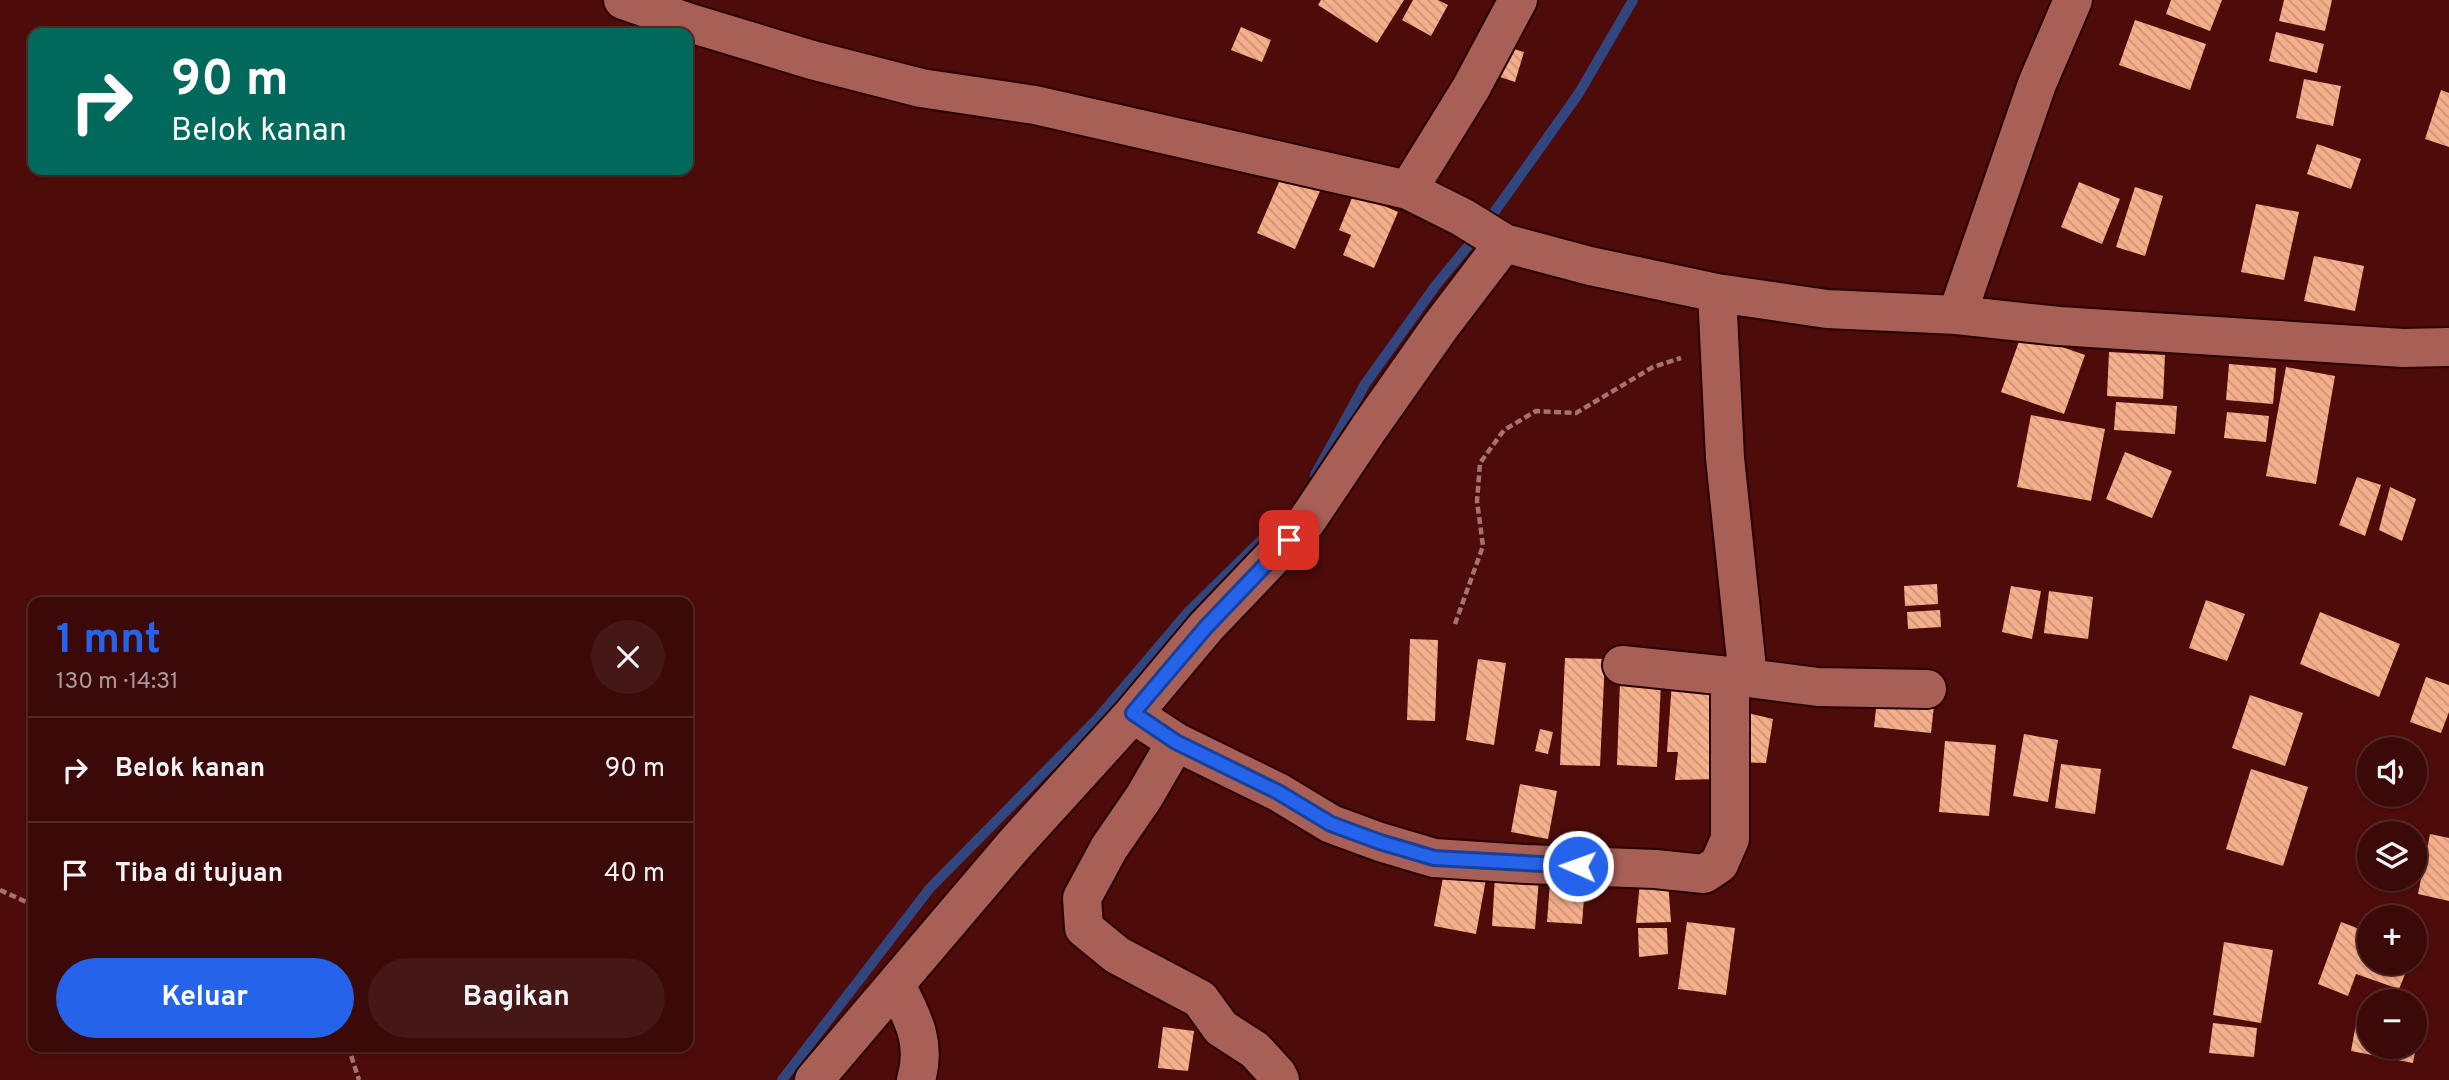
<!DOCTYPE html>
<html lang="id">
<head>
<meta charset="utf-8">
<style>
  :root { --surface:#3a0908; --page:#451716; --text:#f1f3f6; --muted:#ab9a9c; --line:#542a29; --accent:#2563eb }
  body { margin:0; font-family:Overpass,sans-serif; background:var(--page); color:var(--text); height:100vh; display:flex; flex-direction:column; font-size:26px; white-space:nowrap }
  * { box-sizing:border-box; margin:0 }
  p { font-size:23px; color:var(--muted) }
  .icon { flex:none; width:38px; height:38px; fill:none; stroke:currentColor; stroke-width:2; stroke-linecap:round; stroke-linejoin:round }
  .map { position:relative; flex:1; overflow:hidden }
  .drawer { position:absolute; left:28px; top:597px; width:665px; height:455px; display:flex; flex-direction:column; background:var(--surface); border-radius:14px; box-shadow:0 2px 5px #0004,0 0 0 2px var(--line) }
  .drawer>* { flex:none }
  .banner { position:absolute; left:28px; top:28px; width:665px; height:147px; border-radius:14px; box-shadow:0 2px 5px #0004,0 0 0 2px var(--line); background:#00695c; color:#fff; overflow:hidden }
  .fabs { position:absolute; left:2357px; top:737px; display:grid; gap:14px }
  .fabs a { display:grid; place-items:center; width:70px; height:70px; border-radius:50%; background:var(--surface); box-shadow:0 2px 5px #0004,0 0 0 2px var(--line); font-size:35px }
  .pin { position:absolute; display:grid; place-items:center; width:60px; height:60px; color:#fff; margin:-30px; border-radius:14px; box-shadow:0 4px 10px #0006 }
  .me { position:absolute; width:77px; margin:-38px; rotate:272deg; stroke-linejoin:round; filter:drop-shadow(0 0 5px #0008) }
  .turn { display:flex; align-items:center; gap:24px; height:147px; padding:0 28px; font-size:32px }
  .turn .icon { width:91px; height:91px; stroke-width:2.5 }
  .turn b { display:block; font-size:49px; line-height:60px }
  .round { display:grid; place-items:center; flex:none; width:74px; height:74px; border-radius:37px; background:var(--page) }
  .summary { display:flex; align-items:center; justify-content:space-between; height:119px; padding:0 28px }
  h1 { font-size:42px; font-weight:700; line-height:52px; color:var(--accent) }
  .cta { display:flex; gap:14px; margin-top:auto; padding:14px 28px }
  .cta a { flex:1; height:80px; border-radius:42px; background:var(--accent); color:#fff; font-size:28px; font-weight:700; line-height:80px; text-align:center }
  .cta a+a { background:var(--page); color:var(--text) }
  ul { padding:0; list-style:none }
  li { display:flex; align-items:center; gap:21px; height:105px; padding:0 28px; border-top:2px solid var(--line) }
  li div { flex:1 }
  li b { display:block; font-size:26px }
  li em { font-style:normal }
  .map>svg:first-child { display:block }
</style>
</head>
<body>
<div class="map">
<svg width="2449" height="1080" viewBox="0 0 2449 1080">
  <defs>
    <pattern id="building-back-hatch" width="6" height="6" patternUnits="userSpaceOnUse" patternTransform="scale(1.75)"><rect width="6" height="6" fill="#f5af8b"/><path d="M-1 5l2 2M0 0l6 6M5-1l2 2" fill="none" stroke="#ca9478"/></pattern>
  </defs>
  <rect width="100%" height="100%" fill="#4d0c0a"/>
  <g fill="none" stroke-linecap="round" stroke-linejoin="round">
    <!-- stream -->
    <path stroke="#31457f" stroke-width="10" d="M1315,475L1365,384L1436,285L1483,228L1579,93L1633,0
      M782,1080L930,888L1097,719L1189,611L1283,519"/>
  </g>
  <!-- building -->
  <path fill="url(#building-back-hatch)" d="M1321,0H1404L1377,43L1318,5Z
    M1413,0H1438L1448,5L1431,36L1402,20Z
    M2171,0H2222L2210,31L2166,14Z
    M2284,0H2332L2325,31L2279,21Z
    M2135,20L2206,44L2190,90L2119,65Z
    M1241,27L1271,40L1262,62L1231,50Z
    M2276,32L2324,44L2317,73L2269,61Z
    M1504,46L1524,52L1515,82L1494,75Z
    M2304,79L2341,86L2333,126L2296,118Z
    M2441,90L2449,93V147L2425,139Z
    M2317,144L2361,159L2351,189L2307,174Z
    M1282,175L1320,191L1295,249L1257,233Z
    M2079,182L2120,199L2102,244L2061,227Z
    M2135,187L2163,196L2145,256L2116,247Z
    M1354,193L1398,212L1374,268L1343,255L1351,235L1339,230Z
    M2256,204L2299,212L2284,280L2241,272Z
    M2314,256L2364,266L2355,311L2304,301Z
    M2022,333L2085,355L2064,414L2001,392Z
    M2109,352L2165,355L2163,399L2107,396Z
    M2229,364L2276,368L2273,404L2226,400Z
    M2286,367L2335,376L2316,484L2266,476Z
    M2116,402L2177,406L2175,434L2114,430Z
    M2227,412L2269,416L2266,442L2224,438Z
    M2031,415L2105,429L2091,501L2017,487Z
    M2125,452L2172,471L2152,518L2106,499Z
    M2357,477L2381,485L2365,536L2339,525Z
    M2390,487L2416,499L2402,541L2379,530Z
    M1937,584L1938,604L1905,606L1904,586Z
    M2011,586L2041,591L2032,639L2002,632Z
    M2049,591L2093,597L2088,639L2044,633Z
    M2206,600L2245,614L2227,661L2189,648Z
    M1940,610L1941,627L1908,629L1907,612Z
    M2320,612L2400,644L2379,697L2300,664Z
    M1410,639L1438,640L1435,721L1407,720Z
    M1565,658L1605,659L1600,766L1560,765Z
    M1478,659L1506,663L1494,745L1466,740Z
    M2426,677L2449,685V712L2441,733L2410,722Z
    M1620,681L1661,683L1657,767L1617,765Z
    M1672,681L1716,685L1719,779L1675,780L1678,752H1667Z
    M1878,690L1935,696L1931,733L1874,727Z
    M2250,695L2303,713L2285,766L2232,748Z
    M1739,711L1773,719L1766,763L1735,762Z
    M1540,729L1553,732L1548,754L1535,751Z
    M2024,734L2058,740L2048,802L2013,796Z
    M1945,741L1996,745L1989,816L1939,812Z
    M2061,764L2101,769L2095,814L2055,808Z
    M2251,769L2308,787L2283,866L2226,849Z
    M1520,784L1557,791L1548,839L1511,832Z
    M2430,834L2449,838V901L2418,894Z
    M1551,869L1586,871L1582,924L1547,922Z
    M1444,872L1486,879L1476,934L1434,926Z
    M1495,876L1539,878L1535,929L1492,926Z
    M1668,881L1671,922L1636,923L1640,882Z
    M1687,922L1735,928L1726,995L1678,989Z
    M2341,922L2370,933V962H2410L2399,989L2356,974L2348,996L2318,984Z
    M1638,928H1667L1668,954L1639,957Z
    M2224,942L2273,950L2261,1023L2213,1015Z
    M2358,1013L2370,1016V1046H2416L2413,1063L2351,1051Z
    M2213,1023L2257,1028L2254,1057L2209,1053Z
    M1163,1027L1194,1031L1188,1071L1158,1068Z"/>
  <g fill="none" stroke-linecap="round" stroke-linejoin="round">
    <!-- minor casing -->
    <g stroke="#2a0000" stroke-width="42">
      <path id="minor" d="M623,0L690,23L812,60L921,88L1035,105L1408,190L1462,217L1504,243L1590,266L1717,293L1827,309L1957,315L2059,326L2403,348L2449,347
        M1408,190L1471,88L1518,0
        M1717,293L1725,458L1748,678L1818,687L1927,689
        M1957,315L2037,84L2073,0
        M1622,665L1748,678
        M1133,714L1176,742L1278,792L1331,824L1380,842L1434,858L1526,864L1655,869L1704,874L1719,864L1730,839V677
        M1176,742L1144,797L1109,848L1082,898L1084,928L1117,955L1200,999L1221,1028L1255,1050L1277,1074L1280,1080
        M896,985C913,1018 927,1043 916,1080
        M814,1080L1014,845L1133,714L1206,627L1306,522L1369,428L1440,327L1504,243"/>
    </g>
    <!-- path -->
    <path stroke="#a4726f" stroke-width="4.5" stroke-dasharray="7 3.5" stroke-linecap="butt" d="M1455,624L1483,546L1477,501L1480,463L1504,430L1536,411L1576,413L1653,367L1681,358
      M0,890L33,905
      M348,1046L359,1080"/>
    <!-- minor -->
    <use href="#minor" stroke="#a75f56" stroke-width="38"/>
  </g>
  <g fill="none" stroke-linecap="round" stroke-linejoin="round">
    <!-- route casing -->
    <g stroke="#184099" stroke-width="18">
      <path id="route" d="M1289,540L1206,627L1133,713L1176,742L1278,792L1331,824L1380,842L1434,858L1578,866"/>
    </g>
    <!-- route -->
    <use href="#route" stroke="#2563eb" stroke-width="12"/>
  </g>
</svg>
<div class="fabs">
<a><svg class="icon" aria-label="sound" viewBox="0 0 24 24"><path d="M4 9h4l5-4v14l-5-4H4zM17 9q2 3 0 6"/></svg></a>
<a><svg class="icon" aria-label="layers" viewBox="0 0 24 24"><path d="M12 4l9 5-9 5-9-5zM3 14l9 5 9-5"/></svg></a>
<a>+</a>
<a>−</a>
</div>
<div class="pin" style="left:1289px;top:540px;background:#d93025"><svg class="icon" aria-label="arrive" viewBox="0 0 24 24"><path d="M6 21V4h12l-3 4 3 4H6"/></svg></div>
<svg class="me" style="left:1578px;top:866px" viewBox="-20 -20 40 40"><circle r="17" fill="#2563eb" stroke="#fff" stroke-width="3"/><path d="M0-11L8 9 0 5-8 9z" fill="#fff"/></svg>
<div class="banner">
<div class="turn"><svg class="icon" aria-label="right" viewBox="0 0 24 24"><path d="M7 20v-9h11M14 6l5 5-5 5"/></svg><div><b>90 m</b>Belok kanan</div></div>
</div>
<section class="drawer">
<div class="summary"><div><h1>1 mnt</h1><p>130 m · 14:31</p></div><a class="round"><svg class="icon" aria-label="close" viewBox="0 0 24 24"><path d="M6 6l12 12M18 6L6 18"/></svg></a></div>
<ul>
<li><svg class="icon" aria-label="right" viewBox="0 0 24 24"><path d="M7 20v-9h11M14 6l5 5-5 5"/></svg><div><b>Belok kanan</b></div><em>90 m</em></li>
<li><svg class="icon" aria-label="arrive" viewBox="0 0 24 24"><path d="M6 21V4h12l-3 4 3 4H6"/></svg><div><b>Tiba di tujuan</b></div><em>40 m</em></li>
</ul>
<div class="cta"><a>Keluar</a><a>Bagikan</a></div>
</section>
</div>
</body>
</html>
